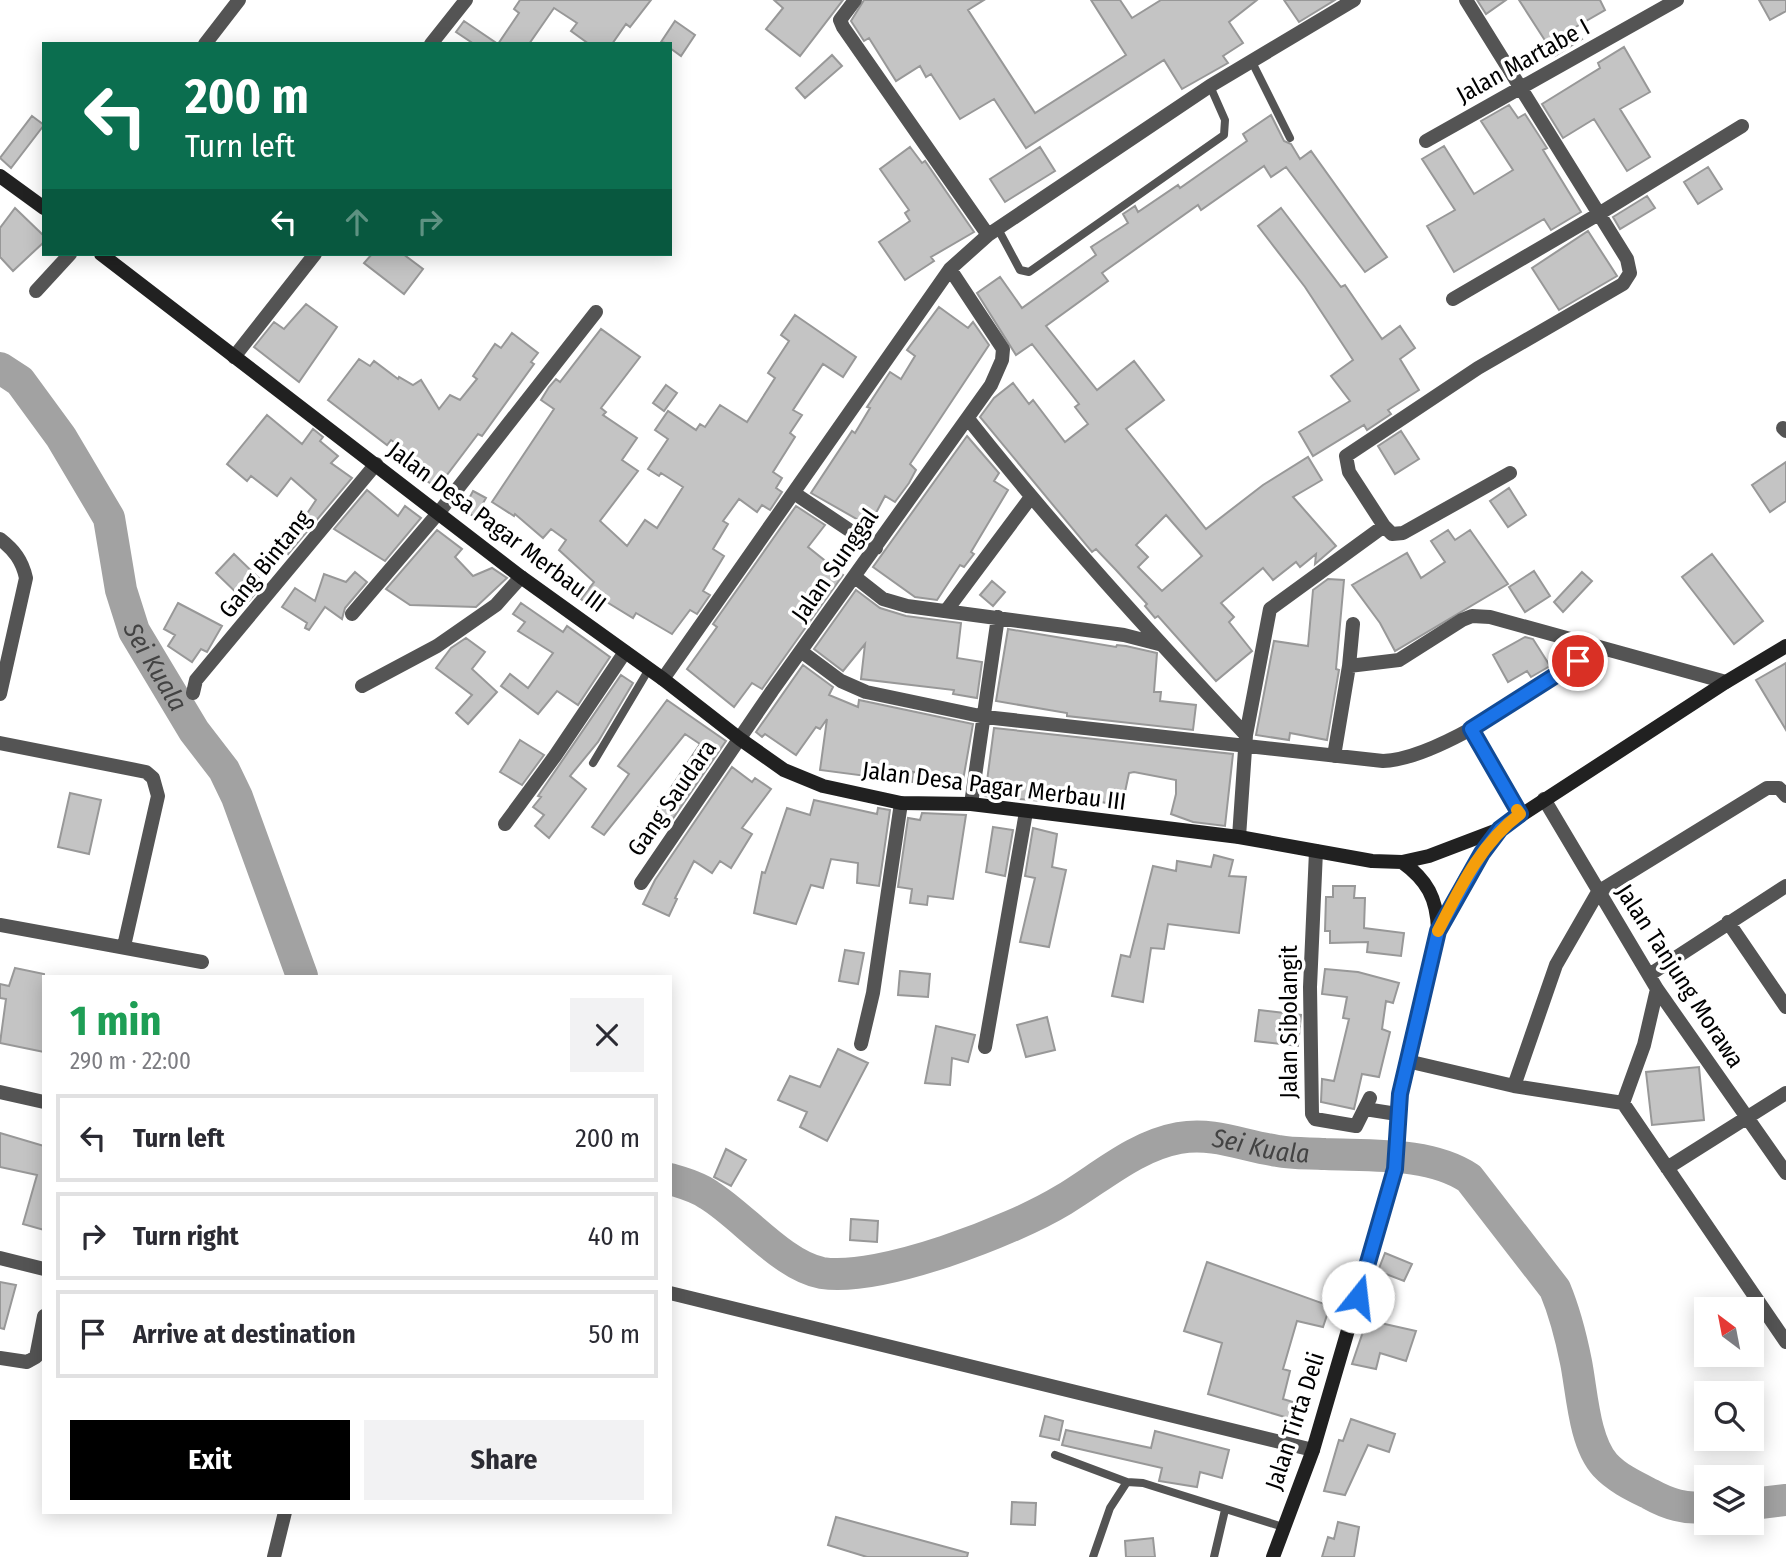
<!DOCTYPE html>
<html lang="en">
<head>
<meta charset="utf-8">
<style>
  :root { --surface:#fff; --page:#f2f2f3; --text:#2b2b33; --muted:#7c7c81; --line:#e1e1e2; --accent:#000 }
  body { margin:0; font-family:"Fira Sans Condensed",sans-serif; background:var(--page); color:var(--text); height:100vh; display:flex; flex-direction:column; font-size:26px; white-space:nowrap }
  * { box-sizing:border-box; margin:0 }
  p { font-size:23px; color:var(--muted) }
  .icon { flex:none; width:38px; height:38px; fill:none; stroke:currentColor; stroke-width:2; stroke-linecap:round; stroke-linejoin:round }
  .map { position:relative; flex:1; overflow:hidden }
  .details { position:absolute; left:42px; top:975px; width:630px; height:539px; display:flex; flex-direction:column; background:var(--surface); border-radius:0px; box-shadow:0 4px 18px #0003 }
  .details>* { flex:none }
  .banner { position:absolute; left:42px; top:42px; width:630px; height:214px; border-radius:0px; box-shadow:0 4px 18px #0003; background:#0b6e4f; color:#fff; overflow:hidden }
  .needle { width:46px; rotate:328deg }
  .buttons { position:absolute; left:1694px; top:1297px; display:grid; gap:14px }
  .buttons a { display:grid; place-items:center; width:70px; height:70px; border-radius:0px; background:var(--surface); box-shadow:0 4px 18px #0003; font-size:35px }
  .pin { position:absolute; display:grid; place-items:center; width:60px; height:60px; color:#fff; margin:-30px; border:4px solid #fff; border-radius:50%; box-shadow:0 2px 7px #0007 }
  .me { position:absolute; width:77px; margin:-38px; rotate:16deg; stroke-linejoin:round; filter:drop-shadow(0 0 5px #0008) }
  .turn { display:flex; align-items:center; gap:24px; height:147px; padding:0 28px; font-size:32px }
  .turn .icon { width:91px; height:91px; stroke-width:2.5 }
  .turn b { display:block; font-size:49px; line-height:60px }
  .lanes { display:flex; align-items:center; height:66px; padding:0 28px; background:#0003; justify-content:center; gap:35px; direction:ltr }
  .lanes .off { opacity:.35 }
  .round { display:grid; place-items:center; flex:none; width:74px; height:74px; border-radius:0px; background:var(--page) }
  .head { display:flex; align-items:center; justify-content:space-between; height:119px; padding:0 28px }
  h1 { font-size:42px; font-weight:700; line-height:52px; color:#1e9e55 }
  .cta { display:flex; gap:14px; margin-top:auto; padding:14px 28px }
  .cta a { flex:1; height:80px; border-radius:0px; background:var(--accent); color:#fff; font-size:28px; font-weight:700; line-height:80px; text-align:center }
  .cta a+a { background:var(--page); color:var(--text) }
  ul { padding:0; list-style:none }
  li { display:flex; align-items:center; gap:21px; height:88px; margin:0 14px 10px; padding:0 14px; border:4px solid var(--line); border-radius:0px }
  li div { flex:1 }
  li b { display:block; font-size:26px }
  li em { font-style:normal }
  .map>svg:first-child { display:block }
</style>
</head>
<body>
<div class="map">
<svg width="1786" height="1557" viewBox="0 0 1786 1557">
  <rect width="100%" height="100%" fill="#fff"/>
  <g fill="none" stroke-linecap="round" stroke-linejoin="round">
    <!-- river -->
    <g stroke="#a2a2a2" stroke-width="32">
      <path id="s1" d="M0,368L20,381L61,437L109,518L121,590L134,631L194,731L224,770L237,797L302,976"/>
      <path id="s2" d="M670,1179C683,1183 698,1187 709,1195C743,1216 783,1266 822,1273C880,1282 1012,1231 1063,1200C1100,1178 1135,1146 1179,1138C1215,1132 1243,1146 1278,1151C1293,1154 1310,1153 1325,1154C1372,1156 1430,1152 1469,1178L1555,1289C1565,1313 1571,1337 1576,1362C1582,1392 1584,1442 1605,1465C1617,1478 1634,1486 1650,1494C1666,1503 1688,1511 1706,1506"/>
      <path d="M1752,1504L1786,1500"/>
    </g>
  </g>
  <!-- building -->
  <path fill="#c4c4c4" stroke="#989898" stroke-width="2" fill-rule="evenodd" d="M520,0H651L630,27L626,24L612,44H589L571,31L577,23L554,8L529,44H474L456,32L464,21L498,44L519,13L514,9Z
    M774,0H843L800,56L766,29L783,8Z
    M864,0H984L968,10L1035,113L1126,55L1091,0H1120L1132,18L1161,0H1257L1229,22L1243,43L1223,56L1228,63L1182,89L1164,60L1026,148L994,99L960,119L931,74L926,77L920,66L896,81L869,38L864,41L851,21Z
    M1284,0H1335L1299,22Z
    M1477,0H1506L1486,14Z
    M1519,0H1600L1605,10L1574,28L1582,39L1555,56Z
    M1759,0H1786V11L1770,20Z
    M675,21L695,35L681,56L670,48V44L661,42Z
    M1624,47L1650,92L1620,109L1650,157L1627,171L1594,119L1563,138L1542,104L1600,68L1598,63Z
    M832,55L842,66L805,98L796,88Z
    M1509,105L1518,118L1525,114L1547,148L1543,150L1581,212L1551,230L1544,219L1454,272L1427,226L1455,210L1422,159L1444,146L1474,194L1513,170L1481,121Z
    M1271,115L1284,141L1291,144L1300,159L1311,151L1387,257L1365,272L1286,167L1271,177L1264,166L1201,210L1198,205L1102,273L1108,281L1046,326L1097,390L1134,361L1164,400L1126,429L1206,529L1263,485L1308,457L1322,480L1293,497L1336,546L1315,564L1316,554L1300,567L1296,562L1273,580L1263,568L1221,603L1234,617L1229,622L1252,651L1216,681L1158,616L1155,618L1145,606L1147,604L1116,570L1096,549L1092,552L980,417L994,398L1013,383L1029,404L1033,400L1065,442L1088,424L1075,407L1079,404L1032,344L1016,355L977,293L1000,277L1022,308L1096,255L1091,247L1128,223L1123,214L1135,206L1138,212L1178,185L1180,188L1247,141L1243,134ZM1166,515L1202,556L1162,591L1138,567L1148,557L1136,545Z
    M32,116L44,125L11,168L0,158Z
    M910,147L922,163L925,161L974,232L931,257L934,261L905,280L879,242L910,221L905,213L909,210L880,169Z
    M1040,147L1055,171L1005,202L990,179Z
    M1708,167L1722,189L1698,204L1684,182Z
    M1647,196L1655,208L1620,229L1613,217Z
    M15,208L44,236V242L13,271L0,257V228Z
    M1281,208L1341,287L1345,285L1382,339L1400,326L1415,348L1400,359L1419,390L1388,410L1391,414L1367,430L1364,425L1313,456L1299,432L1350,401L1331,376L1353,360L1305,287L1258,226Z
    M1588,231L1617,276L1559,310L1532,268Z
    M372,254H403L423,269L404,294L364,263Z
    M306,304L337,327L299,382L254,347L274,322L284,329Z
    M939,307L968,328L973,322L989,345L910,464L916,470L909,483L895,502L885,496L869,526L811,493L852,431L855,433L870,408L867,407L890,372L901,379L915,356L907,350Z
    M795,315L856,357L843,377L823,364L793,410L802,415L790,433L795,437L773,472L782,478L776,488L782,492L770,510L762,505L757,512L739,499L723,521L728,524L713,549L724,556L703,591L710,595L697,614L690,610L672,634L636,613L633,618L605,601L596,612L581,599L594,582L559,550L566,540L551,529L543,538L515,514L514,516L492,502L554,409L541,400L549,387L556,379L560,382L601,329L640,357L601,408L606,412L603,415L637,438L622,460L638,471L600,521L627,546L645,520L657,528L683,487L661,473L659,476L648,469L668,439L655,430L668,411L696,430L700,424L705,427L720,405L747,422L775,378L768,373L789,341L781,335Z
    M512,333L538,353L531,362L534,364L482,436L478,434L437,488L413,471L420,461L391,440L387,445L328,400L359,359L370,366L374,361L398,379L399,377L413,385L421,380L439,409L450,395L460,400L477,379L473,376L495,344L501,348Z
    M666,385L677,393L664,411L653,403Z
    M267,415L302,444L313,429L323,437L320,441L338,456L331,463L352,478L288,554L283,550L316,500L291,478L277,496L251,476L247,481L227,464Z
    M1401,431L1419,459L1395,474L1378,446Z
    M967,436L999,473L994,481L1008,490L971,552L974,554L964,567L960,565L937,600L915,597L873,567Z
    M1786,462V501L1770,512L1752,485Z
    M1509,488L1526,515L1508,527L1490,501Z
    M367,490L398,516L405,506L421,518L385,561L334,529Z
    M473,491L486,498L475,517L463,510Z
    M796,506L825,525L808,547L843,575L762,689L752,683L734,707L687,669L717,627L713,624Z
    M437,530L462,549L455,557L473,576L492,568L507,578L476,607L410,605L386,589Z
    M1448,530L1455,540L1470,530L1508,584L1395,651L1380,623L1352,585L1407,553L1421,578L1445,562L1431,541Z
    M234,554L264,583L247,603L216,573Z
    M1712,554L1763,621L1734,644L1682,577Z
    M1534,571L1550,596L1525,612L1509,587Z
    M355,572L367,582L345,608L342,619L325,607L309,630L305,628L307,623L282,607L295,588L315,601L324,574L346,582Z
    M1582,572L1592,581L1563,612L1554,602Z
    M1328,579L1344,580L1336,669L1339,670L1327,740L1290,733L1289,740L1256,735L1274,641L1308,646L1313,590Z
    M992,581L1005,592L993,606L980,595Z
    M856,590L880,608L906,616L961,623L957,658L982,662L977,698L953,694L954,690L861,679L865,644L843,671L814,649Z
    M178,603L222,626L207,652L201,649L192,662L168,646L175,635L164,629Z
    M521,603L563,632L567,626L610,657L578,705L557,691L538,714L501,686L510,674L528,688L553,653L518,631L525,622L513,614Z
    M1008,629L1116,647L1117,645L1126,646L1157,653L1154,692H1161L1160,701L1196,705L1193,730L1067,716V713L996,701Z
    M1525,637L1533,639L1550,666L1531,677L1527,671L1508,682L1493,655Z
    M466,638L485,652L472,669L497,692L468,724L456,713L472,695L436,668L451,648Z
    M1786,663V730L1756,680Z
    M803,665L833,687L829,695L858,707L859,700L973,724L962,786L940,780L942,776L913,772L912,782L820,770L827,719L820,729L816,727L796,755L765,734L762,737L756,732Z
    M621,675L633,683L598,742L570,776L586,789L549,838L535,826L544,815L533,807L541,797L538,796Z
    M667,700L726,741L670,823L654,813L700,744L685,734L604,835L592,827L629,774L618,766Z
    M994,728L1233,754L1225,826L1193,822L1171,814L1176,794V780L1134,772L1129,773L1122,806L1101,802L1100,805L1056,795L1055,802L985,796Z
    M520,740L544,755L522,785L500,772Z
    M732,767L752,782L755,778L771,789L742,828L752,834L731,868L720,861L712,873L694,861L675,898L677,899L669,916L643,904L655,880Z
    M70,793L101,800L89,854L58,847Z
    M814,800L877,814L878,808L890,810L879,886L857,883L858,863L831,859L823,888L811,885L796,924L754,913L762,872L765,873L787,808L810,815Z
    M922,813L966,815L953,899L928,896L927,905L910,903L912,889L898,887L908,818L920,820Z
    M993,827L1013,830L1005,876L986,872Z
    M1033,828L1057,834L1052,867L1066,870L1049,947L1020,942L1035,878L1025,876Z
    M1214,855L1233,860L1229,876L1246,877L1239,933L1168,924L1164,949L1151,948L1143,1002L1112,996L1121,955L1130,957L1153,866L1176,871L1177,861L1211,867Z
    M1333,886H1355L1354,898H1365L1364,928L1404,933L1401,956L1367,952L1368,942L1330,943V931H1325L1326,897H1333Z
    M845,950L864,953L858,984L839,981Z
    M15,968L44,974V1052L0,1043L6,999L0,998V984L9,986Z
    M1325,969L1358,972L1399,983L1393,1003L1386,1001L1382,1029L1390,1032L1379,1077L1362,1074L1354,1109L1321,1102L1322,1079L1334,1081L1349,1019L1343,1018L1347,997L1322,994Z
    M900,971L930,974L928,997L898,995Z
    M1259,1010L1301,1015L1298,1046L1255,1041Z
    M1047,1017L1055,1050L1026,1057L1017,1025Z
    M936,1026L975,1035L968,1062L952,1058L950,1085L925,1083Z
    M838,1049L868,1063L827,1141L800,1127L807,1112L778,1100L790,1076L820,1087Z
    M1699,1067L1704,1120L1652,1125L1646,1072Z
    M0,1133L44,1146V1230L23,1224L37,1175L0,1167Z
    M726,1149L746,1160L731,1186L714,1177Z
    M851,1219L878,1221L877,1242L850,1240Z
    M1385,1253L1412,1264L1404,1281L1378,1271Z
    M1207,1262L1330,1306L1323,1327L1297,1321L1283,1369L1290,1371L1283,1399L1303,1405L1298,1421L1208,1394L1222,1343L1184,1331Z
    M0,1282L16,1285L4,1329L0,1328Z
    M1367,1320L1416,1331L1406,1361L1380,1353L1376,1369L1352,1364Z
    M1045,1416L1063,1421L1059,1440L1040,1436Z
    M1351,1419L1395,1434L1389,1452L1368,1445L1345,1495L1324,1491L1339,1440L1343,1441Z
    M1066,1430L1151,1448L1155,1431L1229,1450L1222,1478L1200,1472L1197,1487L1159,1481L1162,1468L1062,1445Z
    M1012,1502L1036,1503L1035,1525L1011,1524Z
    M836,1517L968,1553L967,1557H867L828,1545Z
    M1338,1522L1359,1527L1354,1557H1322L1328,1537L1334,1539Z
    M1153,1538L1155,1557H1126L1125,1541Z"/>
  <g fill="none" stroke-linecap="round" stroke-linejoin="round">
    <!-- lane -->
    <path stroke="#545454" stroke-width="8" d="M1251,60L1290,138
      M998,229L1020,270L1029,272L1224,135L1225,120L1210,86
      M593,763L649,669
      M1055,1455L1127,1482
      M1093,1557L1110,1508L1127,1482L1143,1483L1283,1527
      M1214,1557L1225,1510"/>
    <!-- street -->
    <path stroke="#545454" stroke-width="14" d="M855,0L840,20L843,27L988,235
      M205,44L239,0
      M431,44L466,0
      M1426,141L1677,0
      M36,291L70,254
      M1453,299L1597,215L1742,126
      M234,357L315,254
      M969,420C1056,530 1150,633 1246,735
      M1783,428L1786,431
      M794,493L876,548
      M1384,526L1349,472L1346,456L1478,368L1623,284L1630,273L1627,259L1466,0
      M0,539C14,550 22,560 26,578L0,694
      M855,577L883,599L907,606L1124,635L1159,644
      M946,611L1031,497
      M352,614L440,511L596,312
      M802,652L841,681L866,692L985,717L1383,761C1442,759 1548,680 1599,647
      M1349,666L1353,624
      M663,679L950,269L988,235L1210,86L1354,0
      M362,686L437,646L496,605L521,577
      M193,693L196,680L376,464
      M1471,729L1520,814
      M0,743L146,772L153,778L158,796L124,946
      M1334,756L1349,666L1399,660L1462,620L1472,616L1490,617L1726,682
      M1544,799L1657,989L1786,1173
      M971,804L998,617
      M505,824L555,756L625,652
      M1239,837L1246,735L1270,609L1384,526L1392,534L1403,533L1510,473
      M1316,851L1310,987L1312,1114L1315,1119L1356,1126L1370,1098
      M641,883L772,691L991,385L1002,360L1003,349L950,269
      M1728,922L1786,1007
      M0,925L202,962
      M1649,975L1786,886
      M861,1044L873,993L901,803
      M985,1047L1026,812
      M1407,1061L1514,1086L1623,1103L1786,1342
      M1514,1086L1556,965L1598,892L1767,788H1779L1786,796
      M0,1092L44,1102
      M1623,1103L1644,1045L1657,989
      M1365,1109L1397,1114
      M1667,1168L1786,1093
      M0,1258L44,1269
      M670,1293L1313,1450
      M0,1358L27,1362L36,1357L44,1316
      M274,1557L285,1512"/>
    <!-- secondary -->
    <path stroke="#212121" stroke-width="14" d="M0,176L44,208
      M101,254L521,577L663,679L740,739L784,770L823,786L901,803L971,804L1239,837L1372,861L1402,862L1429,856L1500,829L1726,682L1786,646
      M1402,862C1427,880 1437,898 1438,930
      M1273,1557L1313,1450L1395,1169L1400,1094L1438,931L1466,878L1500,829"/>
  </g>
  <g fill="none" stroke-linecap="round" stroke-linejoin="round">
    <!-- route casing -->
    <g stroke="#114b97" stroke-width="18">
      <path id="route" d="M1358,1297L1395,1169L1400,1094L1438,931L1482,853L1500,829L1520,814L1471,729L1578,661"/>
    </g>
    <!-- route -->
    <use href="#route" stroke="#1a73e8" stroke-width="12"/>
    <!-- slow -->
    <path stroke="#f59e0b" stroke-width="12" d="M1438,931C1460,888 1481,843 1520,814L1517,810"/>
  </g>
  <g text-anchor="middle" dominant-baseline="central" stroke-width="7" stroke-linejoin="round" paint-order="stroke">
    <!-- street labels -->
    <g font-size="24" fill="#000" stroke="#fff">
      <text transform="translate(1523 61) rotate(-29)">Jalan Martabe I</text>
      <text transform="translate(497 527) rotate(37)">Jalan Desa Pagar Merbau III</text>
      <text transform="translate(265 564) rotate(-51)">Gang Bintang</text>
      <text transform="translate(835 565) rotate(-55)">Jalan Sunggal</text>
      <text transform="translate(994 786) rotate(7)">Jalan Desa Pagar Merbau III</text>
      <text transform="translate(672 798) rotate(-55)">Gang Saudara</text>
      <text transform="translate(1680 976) rotate(57)">Jalan Tanjung Morawa</text>
      <text transform="translate(1289 1022) rotate(-90)">Jalan Sibolangit</text>
      <text transform="translate(1295 1421) rotate(-72)">Jalan Tirta Deli</text>
    </g>
    <!-- water labels -->
    <g font-size="26" font-style="italic" fill="#434343" stroke="#fff">
      <text stroke="none"><textPath href="#s1" startOffset="345">Sei Kuala</textPath></text>
      <text stroke="none"><textPath href="#s2" startOffset="651">Sei Kuala</textPath></text>
    </g>
  </g>
</svg>
<div class="buttons">
<a><svg class="needle" viewBox="-14 -14 28 28"><path d="M0-13l5 13h-10z" fill="#e53935"/><path d="M0 13l5-13h-10z" fill="#7c7c81"/></svg></a>
<a><svg class="icon" aria-label="search" viewBox="0 0 24 24"><circle cx="10" cy="10" r="6"/><path d="M15 15l6 6"/></svg></a>
<a><svg class="icon" aria-label="layers" viewBox="0 0 24 24"><path d="M12 4l9 5-9 5-9-5zM3 14l9 5 9-5"/></svg></a>
</div>
<div class="pin" style="left:1578px;top:661px;background:#d93025"><svg class="icon" aria-label="arrive" viewBox="0 0 24 24"><path d="M6 21V4h12l-3 4 3 4H6"/></svg></div>
<svg class="me" style="left:1358px;top:1297px" viewBox="-20 -20 40 40"><circle r="19" fill="#fff"/><path d="M0-13L10 11 0 6-10 11z" fill="#1a73e8"/></svg>
<div class="banner">
<div class="turn"><svg class="icon" aria-label="left" viewBox="0 0 24 24"><path d="M17 20v-9H6M10 6l-5 5 5 5"/></svg><div><b>200 m</b>Turn left</div></div>
<div class="lanes"><svg class="icon" aria-label="left" viewBox="0 0 24 24"><path d="M17 20v-9H6M10 6l-5 5 5 5"/></svg><svg class="icon off" aria-label="ahead" viewBox="0 0 24 24"><path d="M12 20V5M6 11l6-6 6 6"/></svg><svg class="icon off" aria-label="right" viewBox="0 0 24 24"><path d="M7 20v-9h11M14 6l5 5-5 5"/></svg></div>
</div>
<section class="details">
<div class="head"><div><h1>1 min</h1><p>290 m · 22:00</p></div><a class="round"><svg class="icon" aria-label="close" viewBox="0 0 24 24"><path d="M6 6l12 12M18 6L6 18"/></svg></a></div>
<ul>
<li><svg class="icon" aria-label="left" viewBox="0 0 24 24"><path d="M17 20v-9H6M10 6l-5 5 5 5"/></svg><div><b>Turn left</b></div><em>200 m</em></li>
<li><svg class="icon" aria-label="right" viewBox="0 0 24 24"><path d="M7 20v-9h11M14 6l5 5-5 5"/></svg><div><b>Turn right</b></div><em>40 m</em></li>
<li><svg class="icon" aria-label="arrive" viewBox="0 0 24 24"><path d="M6 21V4h12l-3 4 3 4H6"/></svg><div><b>Arrive at destination</b></div><em>50 m</em></li>
</ul>
<div class="cta"><a>Exit</a><a>Share</a></div>
</section>
</div>
</body>
</html>
